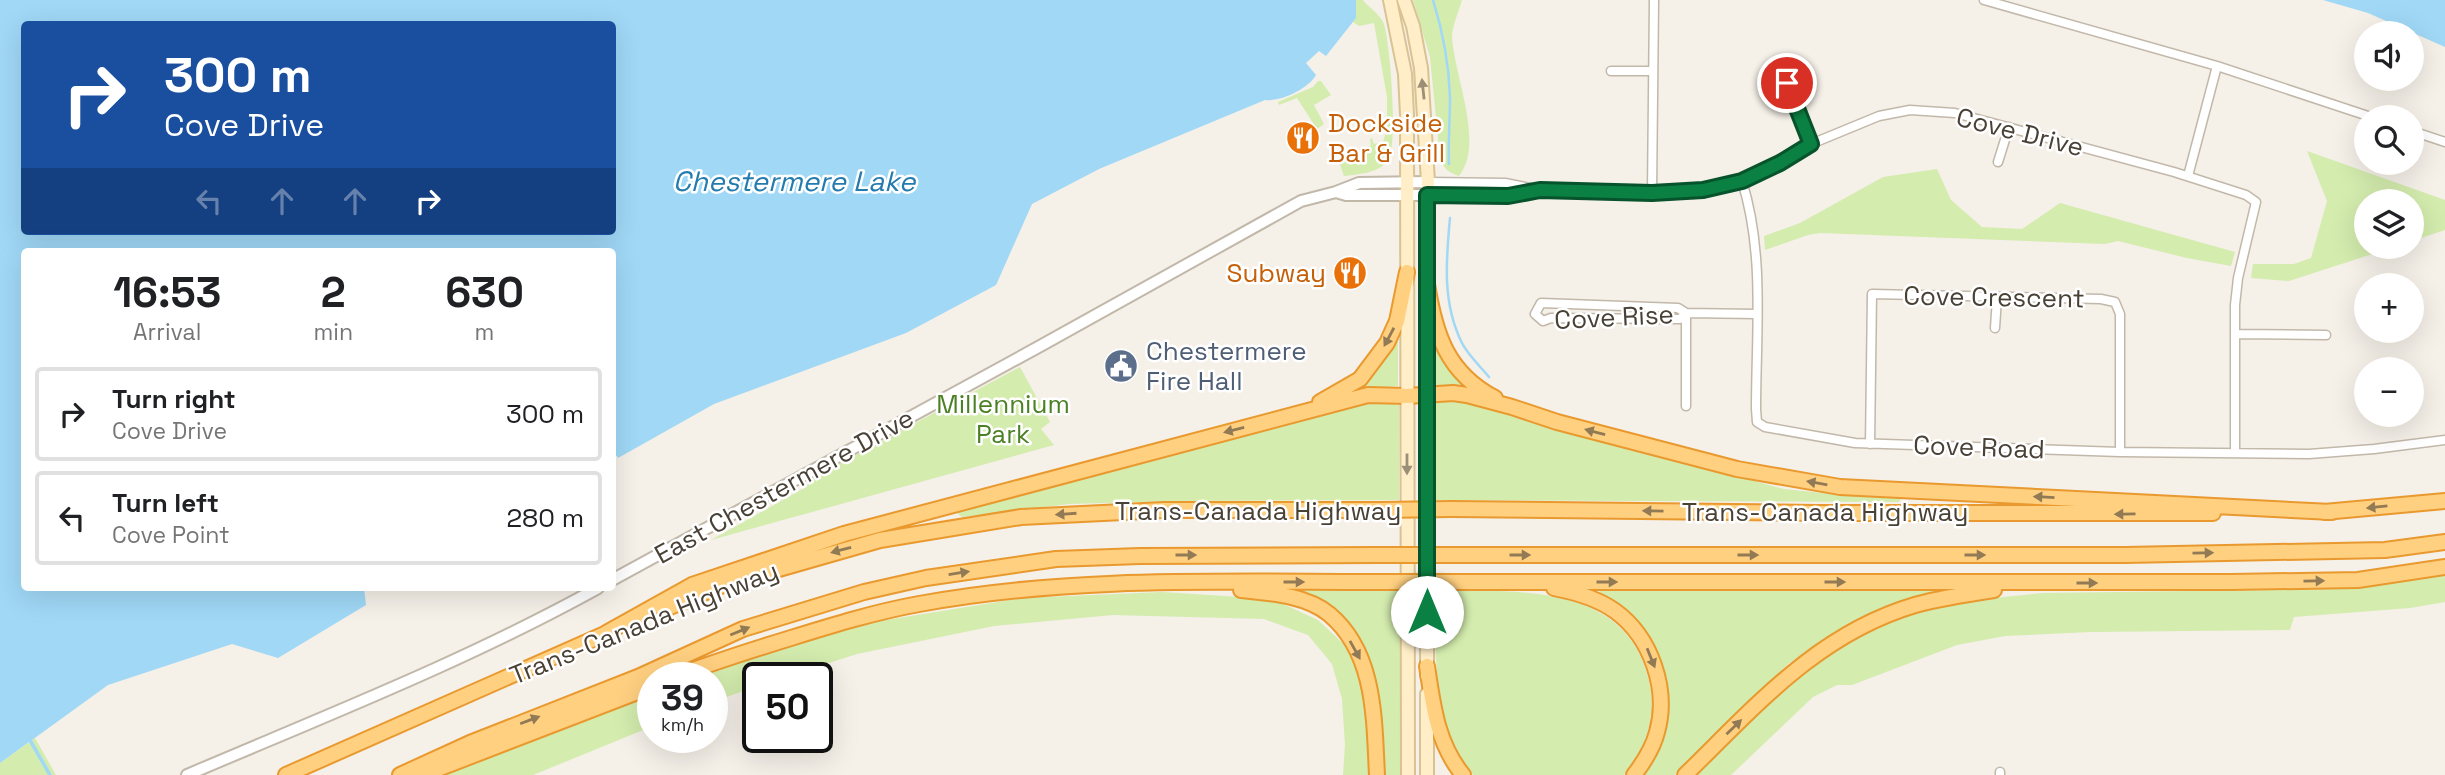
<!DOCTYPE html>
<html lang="en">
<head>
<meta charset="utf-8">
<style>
  :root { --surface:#fff; --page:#f6f6f6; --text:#202124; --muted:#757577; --line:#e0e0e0 }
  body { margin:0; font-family:"Space Grotesk",sans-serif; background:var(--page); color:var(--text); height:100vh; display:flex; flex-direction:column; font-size:26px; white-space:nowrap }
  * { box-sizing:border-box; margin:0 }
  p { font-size:23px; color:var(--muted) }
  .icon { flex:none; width:38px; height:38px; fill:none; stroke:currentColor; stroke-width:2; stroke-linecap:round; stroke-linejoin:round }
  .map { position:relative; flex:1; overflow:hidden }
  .details { position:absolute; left:21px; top:248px; width:595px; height:343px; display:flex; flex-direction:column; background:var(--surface); border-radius:7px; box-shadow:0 7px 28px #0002 }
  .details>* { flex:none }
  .hud { position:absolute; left:21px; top:21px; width:595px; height:214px; border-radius:7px; box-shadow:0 7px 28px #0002; background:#1a4fa0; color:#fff; overflow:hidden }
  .buttons { position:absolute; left:2354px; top:21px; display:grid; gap:14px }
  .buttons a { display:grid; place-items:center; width:70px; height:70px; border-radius:50%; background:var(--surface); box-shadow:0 7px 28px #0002; font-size:35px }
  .speed { position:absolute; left:637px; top:662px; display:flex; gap:14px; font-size:35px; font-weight:700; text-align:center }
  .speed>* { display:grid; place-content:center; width:91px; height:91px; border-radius:50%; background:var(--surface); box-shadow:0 7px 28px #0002; line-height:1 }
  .speed small { font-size:18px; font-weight:400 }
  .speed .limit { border:4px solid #111; border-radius:10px; background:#fff; color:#111 }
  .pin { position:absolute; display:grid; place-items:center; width:60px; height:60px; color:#fff; margin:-30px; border:4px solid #fff; border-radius:50%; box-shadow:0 2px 7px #0007 }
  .me { position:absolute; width:77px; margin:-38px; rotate:0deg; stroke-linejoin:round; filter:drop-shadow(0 0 5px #0008) }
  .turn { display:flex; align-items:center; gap:24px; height:147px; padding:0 28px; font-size:32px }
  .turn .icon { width:91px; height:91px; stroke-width:2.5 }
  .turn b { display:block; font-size:49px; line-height:60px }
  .lanes { display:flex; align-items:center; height:66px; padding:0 28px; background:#0003; justify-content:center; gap:35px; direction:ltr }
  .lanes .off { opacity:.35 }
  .eta { display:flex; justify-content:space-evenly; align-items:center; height:119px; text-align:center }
  .eta b { font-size:42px; font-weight:600; line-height:49px }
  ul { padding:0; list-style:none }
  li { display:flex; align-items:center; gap:21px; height:94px; margin:0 14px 10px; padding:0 14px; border:4px solid var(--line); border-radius:7px }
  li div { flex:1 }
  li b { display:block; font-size:26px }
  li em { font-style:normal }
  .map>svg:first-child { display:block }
</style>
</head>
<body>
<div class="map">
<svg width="2445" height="775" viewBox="0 0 2445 775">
  <rect width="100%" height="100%" fill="#f5f0e8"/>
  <!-- green -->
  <path fill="#d4ecae" d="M1356,0H1363C1368,7 1381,15 1384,24C1390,43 1399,149 1387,162C1377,173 1360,174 1344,176L1339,162L1371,145L1370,139L1372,138L1374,144L1383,142L1387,129V97L1374,23L1359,26L1353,22L1356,18Z
    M1413,0H1462C1459,11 1452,26 1452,37C1454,75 1485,144 1459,176C1448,172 1444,169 1440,158L1430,57Z
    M1318,81H1321L1331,95L1314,105L1324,124L1317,129L1297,98L1279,105L1278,102L1313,87Z
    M2307,151L2445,200V230L2412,241V201H2366V247H2394L2289,281L2251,278L2253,264H2294L2311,258L2327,201Z
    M1937,169L1951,200L1982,227L2022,229L2060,203L2235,252L2231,266L2187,258L2118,241L2105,244L1820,233L1808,235L1765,250L1764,236L1800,223L1883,177Z
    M1398,341V386L1358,390V387L1375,373L1395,342Z
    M1435,345L1454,375L1466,387L1463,388L1435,387Z
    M1020,367L1050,422L1041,429L1054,445L711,540L806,487L811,479Z
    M1446,398L1481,405L1535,422L1784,489L1842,495L1898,496L1901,499L1899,502L1435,500V402Z
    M1376,401L1399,405V500L1175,501L1069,504L962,517L958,514L960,511Z
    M2445,573V602L2410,608L2294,617L2290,630L2091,632L2005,636L1957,645L1852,685H1837L1813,697L1731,775H1696L1773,698L1808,669L1851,641L1904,615L1963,601L2043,593L2335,589Z
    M1596,587L1937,589L1939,590V593L1891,606L1828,637L1788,664L1675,775H1642C1676,739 1673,676 1648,636C1635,616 1609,606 1596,587Z
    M1308,589H1400V775H1385C1382,721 1384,658 1342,617C1337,613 1332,606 1326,603C1318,598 1310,596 1302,591Z
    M1435,590C1516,592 1626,581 1649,681C1657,716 1646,748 1624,775H1473C1429,722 1437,655 1435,590Z
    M1162,592L1272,599L1318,620L1348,648L1365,689L1370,775H1343L1345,745L1342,699L1332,664L1308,635L1264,619L1113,615L994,626L857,654L785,677H758V686L712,702V677H700L759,656L867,623L1023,598Z
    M653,695V726L533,775H444Z
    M35,738L56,775H0V763Z"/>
  <!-- water -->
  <path fill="#a0d8f6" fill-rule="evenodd" d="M0,0H1356V18L1326,56L1319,51L1306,63L1316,75C1308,89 1280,102 1265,100L1099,169L1032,204L996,285L906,333L714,404L618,458L617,456L612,457V252H24V588H364L366,605L278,658L232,644L108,685L32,740L52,775H48L29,742L0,763ZM24,24H612V231H24Z
    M2323,0H2445V47L2368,13Z"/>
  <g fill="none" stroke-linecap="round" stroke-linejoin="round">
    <!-- stream -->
    <path stroke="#a0d8f6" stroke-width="2.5" d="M1433,0C1443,32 1449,64 1450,98C1450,120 1448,142 1449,164
      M1450,218C1446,260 1442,303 1462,343C1468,355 1480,366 1489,377"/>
    <!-- minor casing -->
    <g stroke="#c2b8aa" stroke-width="11">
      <path id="minor" d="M1984,0L2217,66L2371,117
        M1611,71H1653
        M1787,83L1811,144
        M2412,131L2445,142
        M1998,162L2009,127
        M2188,176L2217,66
        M1742,181C1765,254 1756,334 1756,409L1757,422L1765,427L1855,443L2120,452L2309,454L2374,449L2445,440
        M1428,182L1505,183L1540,190L1652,193L1703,190L1742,181L1811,144L1879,116L1910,110L1955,113L2174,172L2246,195L2256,202L2238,278L2235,305V452
        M1652,193L1654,0
        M1427,195L1508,196L1533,192
        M1686,313L1680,319L1551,318L1543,321L1535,314L1541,303L1678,308L1686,313L1757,314
        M1686,313V406
        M1995,328L1997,298
        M2236,334L2326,335
        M1870,444L1872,294L2101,299L2115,302L2120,314V452
        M2000,772V775"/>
    </g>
    <!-- tertiary casing -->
    <g stroke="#c2b8aa" stroke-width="14">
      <path id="tertiary" d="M1336,192L1346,195H1427
        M612,580L1042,345L1301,201L1336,192L1359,183L1428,182
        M187,775C325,716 466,661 598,588"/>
    </g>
    <!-- secondary casing -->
    <g stroke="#d9c395" stroke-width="16">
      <path id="secondary" d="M1390,0L1405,74L1407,115L1408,775
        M1404,0L1413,26L1421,68L1428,182L1427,676
        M1427,775V694"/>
    </g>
    <!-- trunk casing -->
    <g stroke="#e9992e" stroke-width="18">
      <path id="trunk" d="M1427,284C1435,334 1447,373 1495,398
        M1320,402L1360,379L1387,343L1397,321L1407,272
        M1452,509L1816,513H2213
        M2324,512L2445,501
        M1452,555H2125L2385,550L2445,542
        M1449,582H2231L2358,580L2445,567
        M1554,588C1575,592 1597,598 1615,611C1651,637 1669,689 1657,732C1653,748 1644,762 1634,775
        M1241,590C1270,593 1306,595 1329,614C1376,653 1374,720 1377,775
        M665,609L723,585L880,540L1021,517L1164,510H1379
        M606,633L692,585L844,534L1368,395L1407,396L1453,393L1467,395L1512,407L1557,422L1737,469L1840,487L2332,512
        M1427,666C1433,706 1437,743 1463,775
        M675,677C713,662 752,650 791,638C833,625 875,612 919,604C1070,576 1226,582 1379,582
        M286,775L614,630
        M400,775L470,743L638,677L743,629L864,592L926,578L1056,559L1140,556L1378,555
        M422,775L653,686
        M1685,775C1755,707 1817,634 1915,605C1940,598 1967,594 1994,590"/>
    </g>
    <!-- minor -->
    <use href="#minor" stroke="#fff" stroke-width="8"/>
    <!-- tertiary -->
    <use href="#tertiary" stroke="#fff" stroke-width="10"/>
    <!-- secondary -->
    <use href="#secondary" stroke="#ffeec8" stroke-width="12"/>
    <!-- trunk -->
    <use href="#trunk" stroke="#ffd080" stroke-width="14"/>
    <!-- trunk-bridge casing -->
    <g stroke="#e9992e" stroke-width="18" stroke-linecap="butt">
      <path id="trunk-bridge" d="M1379,510L1452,509
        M1378,555H1452
        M1379,582H1449"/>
    </g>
    <!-- trunk-bridge -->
    <use href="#trunk-bridge" stroke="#ffd080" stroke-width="14"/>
  </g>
  <!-- one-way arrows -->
  <defs><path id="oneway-solid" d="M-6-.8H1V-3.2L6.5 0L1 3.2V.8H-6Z" transform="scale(1.75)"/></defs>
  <g fill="#9b8f78">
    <use href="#oneway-solid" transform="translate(1423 89) rotate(-96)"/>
    <use href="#oneway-solid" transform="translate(1407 464) rotate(90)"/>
  </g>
  <g fill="#927a54">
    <use href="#oneway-solid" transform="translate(1389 337) rotate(118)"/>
    <use href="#oneway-solid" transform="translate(1234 430) rotate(166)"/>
    <use href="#oneway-solid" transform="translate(1595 432) rotate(-165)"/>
    <use href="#oneway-solid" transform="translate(1817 483) rotate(-170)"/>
    <use href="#oneway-solid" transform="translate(2044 497) rotate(-177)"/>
    <use href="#oneway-solid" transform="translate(2377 507) rotate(174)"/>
    <use href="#oneway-solid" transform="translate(1653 511) rotate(-179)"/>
    <use href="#oneway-solid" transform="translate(1066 514) rotate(176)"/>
    <use href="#oneway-solid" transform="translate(2125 514) rotate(179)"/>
    <use href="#oneway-solid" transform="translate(841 550) rotate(165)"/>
    <use href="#oneway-solid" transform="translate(2203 553) rotate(-1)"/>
    <use href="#oneway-solid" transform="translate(1186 555)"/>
    <use href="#oneway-solid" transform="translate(1520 555)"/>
    <use href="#oneway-solid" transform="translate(1748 555)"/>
    <use href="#oneway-solid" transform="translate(1975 555)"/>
    <use href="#oneway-solid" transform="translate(959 573) rotate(-9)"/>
    <use href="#oneway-solid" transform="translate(2314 581) rotate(-1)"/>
    <use href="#oneway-solid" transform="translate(1294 582)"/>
    <use href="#oneway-solid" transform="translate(1607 582)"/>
    <use href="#oneway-solid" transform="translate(1835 582)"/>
    <use href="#oneway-solid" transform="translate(2087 583)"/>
    <use href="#oneway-solid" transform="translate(740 631) rotate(-22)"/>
    <use href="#oneway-solid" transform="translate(1355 650) rotate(61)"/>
    <use href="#oneway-solid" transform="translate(1651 658) rotate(68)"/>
    <use href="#oneway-solid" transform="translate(530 720) rotate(-21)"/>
    <use href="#oneway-solid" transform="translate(1734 727) rotate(-44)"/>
  </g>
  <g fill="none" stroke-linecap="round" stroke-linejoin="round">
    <!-- route casing -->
    <g stroke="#07532c" stroke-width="18">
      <path id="route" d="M1427,612V195L1508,196L1540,190L1652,193L1703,190L1742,181L1780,163L1811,144L1787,83"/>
    </g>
    <!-- route -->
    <use href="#route" stroke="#0b8043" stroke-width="12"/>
  </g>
  <!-- icons -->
  <defs>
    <g id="restaurant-disc" transform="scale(1.75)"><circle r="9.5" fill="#e8710a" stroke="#fff"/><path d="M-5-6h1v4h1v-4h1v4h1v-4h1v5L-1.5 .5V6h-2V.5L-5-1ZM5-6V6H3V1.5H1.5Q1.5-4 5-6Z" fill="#fff"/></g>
    <g id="civic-disc" transform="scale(1.75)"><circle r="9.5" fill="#5c6f8a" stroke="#fff"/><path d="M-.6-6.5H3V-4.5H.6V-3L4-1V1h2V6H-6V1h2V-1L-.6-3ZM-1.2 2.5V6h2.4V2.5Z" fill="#fff"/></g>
  </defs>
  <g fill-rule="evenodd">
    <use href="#restaurant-disc" x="1303" y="138"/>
    <use href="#restaurant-disc" x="1350" y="273"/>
    <use href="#civic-disc" x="1121" y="366"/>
  </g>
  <g text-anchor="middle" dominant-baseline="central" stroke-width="5" stroke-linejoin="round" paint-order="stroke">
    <!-- food labels -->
    <g font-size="26" fill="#c56008" stroke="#fff" text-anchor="start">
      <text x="1328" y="123">Dockside<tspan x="1328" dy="30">Bar &amp; Grill</tspan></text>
      <text x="1326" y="273" text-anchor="end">Subway</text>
    </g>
    <!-- street labels -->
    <g font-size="26" fill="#494136" stroke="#fff">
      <text transform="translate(2020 132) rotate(14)">Cove Drive</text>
      <text transform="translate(1994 297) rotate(1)">Cove Crescent</text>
      <text transform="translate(1614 317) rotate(-3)">Cove Rise</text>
      <text transform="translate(1979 447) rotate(2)">Cove Road</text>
      <text transform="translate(784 486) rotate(-29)">East Chestermere Drive</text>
      <text x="1258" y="511">Trans-Canada Highway</text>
      <text x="1825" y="512">Trans-Canada Highway</text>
      <text transform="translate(644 623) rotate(-22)">Trans-Canada Highway</text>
    </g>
    <!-- service labels -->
    <g font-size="26" fill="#4e5e75" stroke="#fff" text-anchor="start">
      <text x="1146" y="351">Chestermere<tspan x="1146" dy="30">Fire Hall</tspan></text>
    </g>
    <!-- park labels -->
    <g font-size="26" fill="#4c8024" stroke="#fff">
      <text x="1003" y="404">Millennium<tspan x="1003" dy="30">Park</tspan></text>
    </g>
    <!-- water labels -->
    <g font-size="28" font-style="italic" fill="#247bad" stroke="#fff">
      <text x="794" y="181">Chestermere Lake</text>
    </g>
  </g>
</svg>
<div class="buttons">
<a><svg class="icon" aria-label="sound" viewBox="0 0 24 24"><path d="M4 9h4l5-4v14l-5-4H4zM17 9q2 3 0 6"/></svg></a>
<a><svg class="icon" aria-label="search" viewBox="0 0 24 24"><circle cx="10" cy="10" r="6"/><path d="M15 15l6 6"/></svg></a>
<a><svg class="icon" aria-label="layers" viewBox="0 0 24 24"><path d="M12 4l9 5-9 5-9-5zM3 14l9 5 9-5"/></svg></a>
<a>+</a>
<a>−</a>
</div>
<div class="speed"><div>39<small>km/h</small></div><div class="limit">50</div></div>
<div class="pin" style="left:1787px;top:83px;background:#d93025"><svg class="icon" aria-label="arrive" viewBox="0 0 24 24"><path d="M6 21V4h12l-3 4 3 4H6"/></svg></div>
<svg class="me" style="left:1427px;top:612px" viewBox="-20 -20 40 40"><circle r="19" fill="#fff"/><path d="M0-13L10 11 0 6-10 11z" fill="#0b8043"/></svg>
<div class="hud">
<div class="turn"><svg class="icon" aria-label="right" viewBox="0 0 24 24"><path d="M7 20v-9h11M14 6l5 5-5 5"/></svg><div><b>300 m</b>Cove Drive</div></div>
<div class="lanes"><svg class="icon off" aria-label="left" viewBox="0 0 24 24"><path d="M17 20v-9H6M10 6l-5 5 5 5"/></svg><svg class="icon off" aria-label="ahead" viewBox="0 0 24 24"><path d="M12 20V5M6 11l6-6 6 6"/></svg><svg class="icon off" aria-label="ahead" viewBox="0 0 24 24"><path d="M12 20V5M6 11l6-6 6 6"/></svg><svg class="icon" aria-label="right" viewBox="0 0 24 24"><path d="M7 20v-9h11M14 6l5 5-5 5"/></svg></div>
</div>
<section class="details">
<div class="eta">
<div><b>16:53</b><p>Arrival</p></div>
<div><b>2</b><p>min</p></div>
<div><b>630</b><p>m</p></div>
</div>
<ul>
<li><svg class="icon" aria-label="right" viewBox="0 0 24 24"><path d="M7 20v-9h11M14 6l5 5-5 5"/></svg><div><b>Turn right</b><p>Cove Drive</p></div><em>300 m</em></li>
<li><svg class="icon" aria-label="left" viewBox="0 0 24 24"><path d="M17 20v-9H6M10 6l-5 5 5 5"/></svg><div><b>Turn left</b><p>Cove Point</p></div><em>280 m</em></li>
</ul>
</section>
</div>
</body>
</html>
